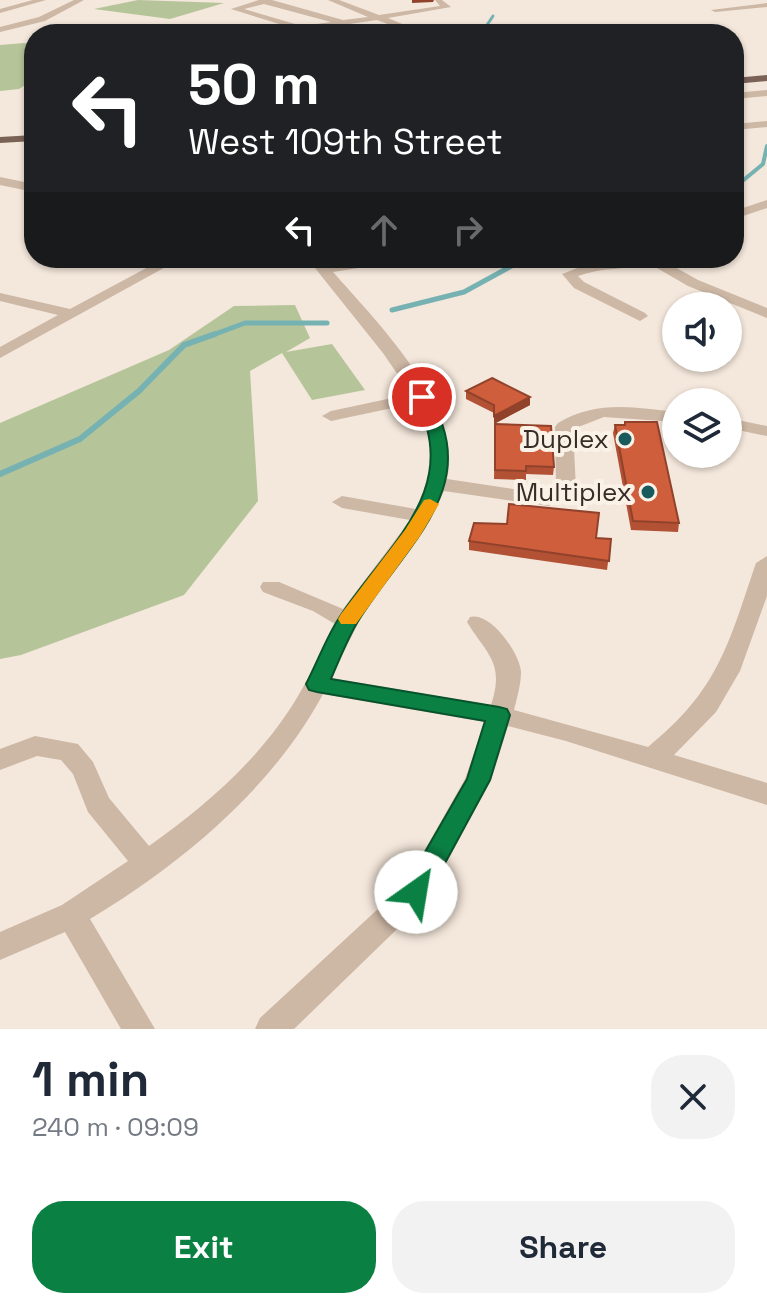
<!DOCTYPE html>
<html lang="en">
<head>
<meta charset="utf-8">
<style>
  :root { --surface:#fff; --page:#f2f2f3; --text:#1f2937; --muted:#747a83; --accent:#0b8043 }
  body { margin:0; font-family:"Space Grotesk",sans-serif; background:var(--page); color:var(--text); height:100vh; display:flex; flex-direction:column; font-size:30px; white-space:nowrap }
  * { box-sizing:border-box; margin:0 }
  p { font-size:26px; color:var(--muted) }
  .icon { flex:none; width:44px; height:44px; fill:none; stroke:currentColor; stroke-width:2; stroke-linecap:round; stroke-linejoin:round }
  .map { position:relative; height:1029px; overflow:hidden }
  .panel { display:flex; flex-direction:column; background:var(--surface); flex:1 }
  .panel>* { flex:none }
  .guide { position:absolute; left:24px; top:24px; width:720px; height:244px; border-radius:32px; box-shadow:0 2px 6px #0004; background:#202124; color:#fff; overflow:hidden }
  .tools { position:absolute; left:662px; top:292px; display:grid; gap:16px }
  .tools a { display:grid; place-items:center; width:80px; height:80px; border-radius:50%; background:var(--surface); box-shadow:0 2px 6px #0004; font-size:40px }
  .pin { position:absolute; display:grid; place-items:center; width:68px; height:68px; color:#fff; margin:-34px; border:4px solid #fff; border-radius:50%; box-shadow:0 2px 8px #0007 }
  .me { position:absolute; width:88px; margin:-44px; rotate:32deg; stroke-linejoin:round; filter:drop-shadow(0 0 6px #0008) }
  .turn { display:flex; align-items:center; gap:28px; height:168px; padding:0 32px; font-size:36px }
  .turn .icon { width:104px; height:104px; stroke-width:2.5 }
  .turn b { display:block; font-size:56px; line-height:68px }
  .lanes { display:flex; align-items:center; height:76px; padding:0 32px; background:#0003; justify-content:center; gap:40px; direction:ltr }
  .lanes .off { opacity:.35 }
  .round { display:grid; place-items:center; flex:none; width:84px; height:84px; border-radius:32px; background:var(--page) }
  .overview { display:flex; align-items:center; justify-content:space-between; height:136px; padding:0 32px }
  h1 { font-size:48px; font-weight:700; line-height:60px }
  .button { display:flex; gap:16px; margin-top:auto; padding:16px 32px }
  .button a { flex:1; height:92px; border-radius:32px; background:var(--accent); color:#fff; font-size:32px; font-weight:700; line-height:92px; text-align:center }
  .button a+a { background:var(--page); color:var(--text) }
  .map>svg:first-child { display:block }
</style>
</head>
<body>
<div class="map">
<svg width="767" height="1029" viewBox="0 0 767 1029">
  <rect width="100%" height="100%" fill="#f4e7db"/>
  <!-- green -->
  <path fill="#b6c499" d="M138,0L224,3L170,19L94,9Z
    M225,24L230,34H111L110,30Z
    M24,43L34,45V79L19,89L0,91V45Z
    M295,305L310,338L286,352L332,344L365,390L312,400L282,353L250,371L258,501L184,595L21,655L0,659V423L169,350L234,306Z"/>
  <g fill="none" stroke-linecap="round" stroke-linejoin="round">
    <!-- stream-far3 -->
    <path stroke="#77b2b3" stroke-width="3" d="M481,34L493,16"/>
    <!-- stream-far2 -->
    <path stroke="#77b2b3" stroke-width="4" d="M734,188L763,164L767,146"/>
    <!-- stream-far1 -->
    <path stroke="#77b2b3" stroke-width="5" d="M392,310L464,292L526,258
      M210,336L245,323H327"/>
    <!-- stream -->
    <path stroke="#77b2b3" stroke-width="6" d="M0,474L80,439L139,391L184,345L215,334"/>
    <!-- minor -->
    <path fill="#cdb7a5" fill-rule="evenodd" d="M33,0H46L0,13V9Z
      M74,0H84L45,21L0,32V27L39,17Z
      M259,0H272L343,20L368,17L328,0H339L379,15L440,6L435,0H442L451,7L388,18L426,34H414L377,20L302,31L231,9ZM264,4L331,22L302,26L244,9Z
      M767,3V7L715,12L711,10Z
      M767,90V96L734,99V93Z
      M767,121V127L734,130V124Z
      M0,177L34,184V192L0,185Z
      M767,200V208L734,219V211Z
      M165,258H182L0,358V347L58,315L0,301V293L70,309Z
      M307,258H321L327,264L369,258H404L397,262L333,272C377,322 464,409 447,479L546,494L556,487L555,427L558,423C596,400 634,407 676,412V422L604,417L573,429L576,489L549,506L444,491L425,529L363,613L331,678L491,705C505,662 487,655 467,622L470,617C490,611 520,653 521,672C521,684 517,698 514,710L648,747C719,689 728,645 756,563L767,556V596L740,671L716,712L674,755L767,783V805L566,741L508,726L491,780L426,901L294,1029H255L260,1018L406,883L465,779L485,722L323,694C272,789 181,864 90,919L155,1029H121L65,932L0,960V932L62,905L128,861L88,812L73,774L61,760L37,756L0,770V749L35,736L78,744L93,762L109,798L149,846C207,805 262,757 298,696C312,673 322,647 335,624L313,611L263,592L260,587L263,582H279L343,609L405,527L410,520L342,508L332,502L342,496L416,509C435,468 435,444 416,403L331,421L322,416L331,411L411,394L383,353Z
      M641,258H659L698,280L767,308V318L688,286L650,264C625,270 602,267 578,276L584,282L645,313L648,316L640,321L574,288L562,274L598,260Z
      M728,418L767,426V436L728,428Z"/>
    <!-- major -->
    <path fill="#7b6257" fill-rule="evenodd" d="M767,75V81L734,84V78Z
      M34,135V141L0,143V137Z"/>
  </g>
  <!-- wall -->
  <path fill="#b25134" d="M466,391L530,397V405L494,424V413L466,399Z
    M625,422L679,523L678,532L631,530L613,433L615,425H624Z
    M495,424L554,467L553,475L526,474V480L494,479Z
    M596,538L611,539L607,570L469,550V541Z"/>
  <!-- shaded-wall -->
  <path fill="#91422b" d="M412,0H434L433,2L412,3Z
    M530,397V405L494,424V416Z"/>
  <!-- building -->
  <path fill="#cf5e3d" stroke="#91422b" stroke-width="2" d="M492,378L530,397L494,416V405L466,391Z
    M625,422H657L679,523L633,521L615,425H625Z
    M495,424L551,426L554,467L526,466V471L495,470Z
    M509,504L599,513L596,538L611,539L609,561L469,541L474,523L507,524Z"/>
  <!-- route -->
  <path fill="#0b8043" stroke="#07532c" stroke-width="2" d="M422,392L427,394C488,486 402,548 357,623C347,640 339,660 331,679L499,707L507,709L510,715L490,780L425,900L416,903L406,900L402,892L467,779L485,721L317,692L309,690L306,684C317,663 326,638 339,618C385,547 466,489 414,397Z"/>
  <!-- slow -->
  <path fill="#f59e0b" d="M430,499L439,504L420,536L356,624H341L338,619L341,614L405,530L424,500Z"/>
  <!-- markers -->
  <g fill="#195a5d" stroke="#fbf2e7" stroke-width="3">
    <circle cx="625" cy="439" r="8"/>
    <circle cx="648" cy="492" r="8"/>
  </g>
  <g text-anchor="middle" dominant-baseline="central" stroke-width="8" stroke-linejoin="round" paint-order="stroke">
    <!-- poi labels -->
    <g font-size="26" fill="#382c27" stroke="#fbf2e7" text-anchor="end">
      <text x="609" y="439">Duplex</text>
      <text x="632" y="492">Multiplex</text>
    </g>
  </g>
</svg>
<div class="tools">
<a><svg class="icon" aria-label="sound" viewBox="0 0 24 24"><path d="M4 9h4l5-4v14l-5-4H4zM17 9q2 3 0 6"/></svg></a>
<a><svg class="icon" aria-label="layers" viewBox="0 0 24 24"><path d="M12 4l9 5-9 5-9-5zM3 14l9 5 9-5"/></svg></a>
</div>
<div class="pin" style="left:422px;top:397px;background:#d93025"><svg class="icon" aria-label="arrive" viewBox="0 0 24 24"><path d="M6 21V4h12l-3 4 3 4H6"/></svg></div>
<svg class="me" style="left:416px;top:892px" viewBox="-20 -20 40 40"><circle r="19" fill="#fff"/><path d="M0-13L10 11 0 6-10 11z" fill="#0b8043"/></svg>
<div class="guide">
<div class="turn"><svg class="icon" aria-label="left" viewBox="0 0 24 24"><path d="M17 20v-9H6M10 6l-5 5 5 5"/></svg><div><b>50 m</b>West 109th Street</div></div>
<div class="lanes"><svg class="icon" aria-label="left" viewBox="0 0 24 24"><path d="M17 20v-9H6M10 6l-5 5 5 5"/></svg><svg class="icon off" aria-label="ahead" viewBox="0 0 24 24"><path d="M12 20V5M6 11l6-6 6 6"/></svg><svg class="icon off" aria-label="right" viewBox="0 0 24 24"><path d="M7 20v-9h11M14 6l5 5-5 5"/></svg></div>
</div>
</div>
<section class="panel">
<div class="overview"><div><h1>1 min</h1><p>240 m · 09:09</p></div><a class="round"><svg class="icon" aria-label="close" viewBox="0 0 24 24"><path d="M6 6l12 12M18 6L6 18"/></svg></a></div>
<div class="button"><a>Exit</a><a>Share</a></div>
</section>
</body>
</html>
